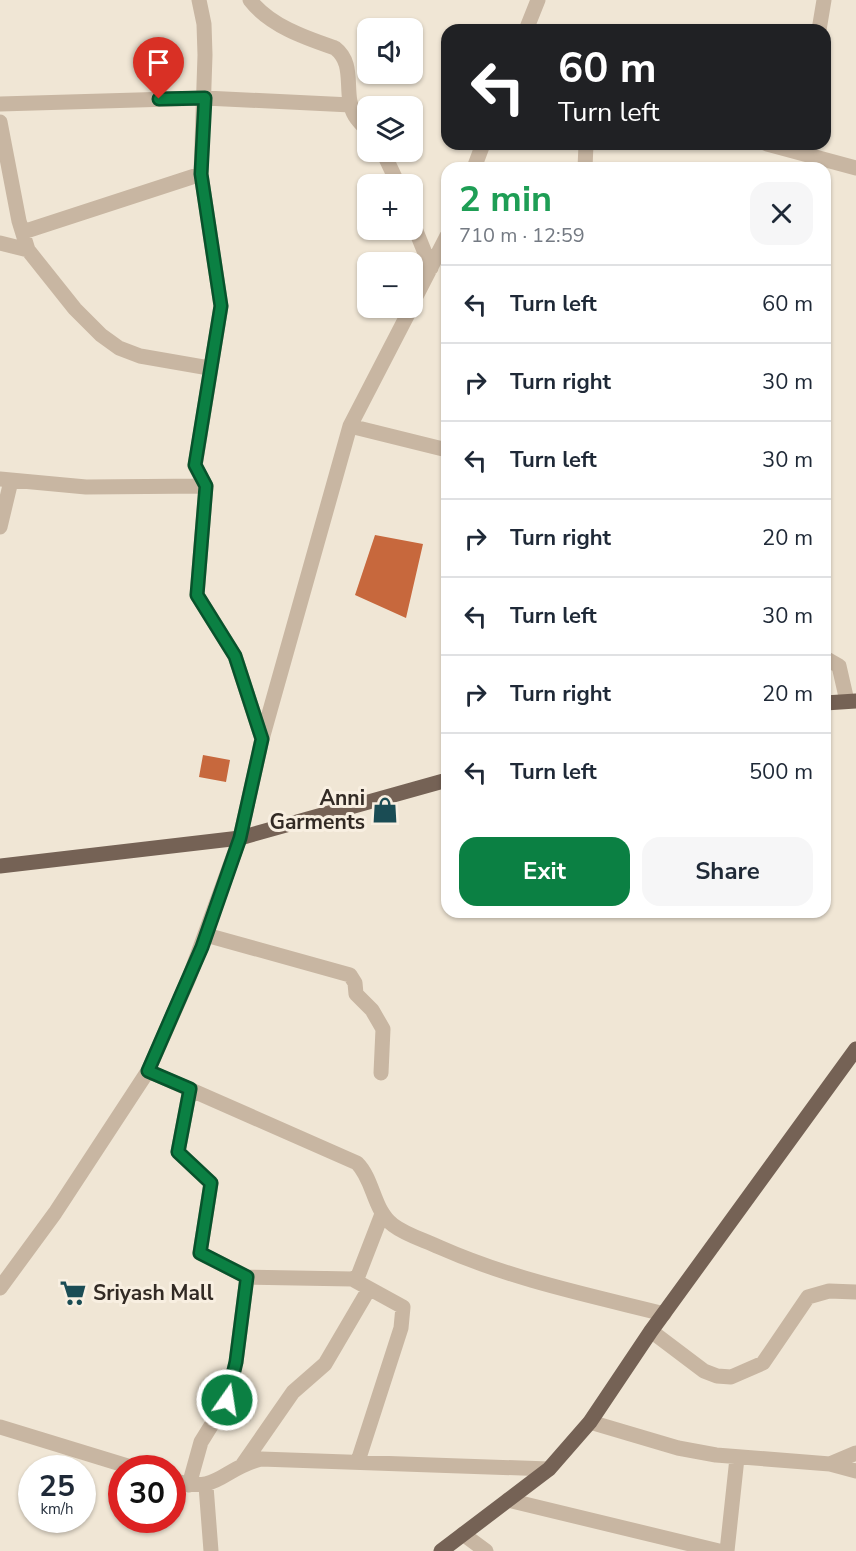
<!DOCTYPE html>
<html lang="en">
<head>
<meta charset="utf-8">
<style>
  :root { --surface:#fff; --page:#f6f6f7; --text:#1f2937; --muted:#747a83; --line:#e0e1e3; --accent:#0b8043 }
  body { margin:0; font-family:"Nunito Sans",sans-serif; background:var(--page); color:var(--text); height:100vh; display:flex; flex-direction:column; font-size:22px; white-space:nowrap }
  * { box-sizing:border-box; margin:0 }
  p { font-size:20px; color:var(--muted) }
  .icon { flex:none; width:33px; height:33px; fill:none; stroke:currentColor; stroke-width:2; stroke-linecap:round; stroke-linejoin:round }
  .map { position:relative; flex:1; overflow:hidden }
  .panel { position:absolute; left:441px; top:162px; width:390px; height:756px; display:flex; flex-direction:column; background:var(--surface); border-radius:18px; box-shadow:0 2px 4px #0004 }
  .panel>* { flex:none }
  .banner { position:absolute; left:441px; top:24px; width:390px; height:126px; border-radius:18px; box-shadow:0 2px 4px #0004; background:#202124; color:#fff; overflow:hidden }
  .tools { position:absolute; left:357px; top:18px; display:grid; gap:12px }
  .tools a { display:grid; place-items:center; width:66px; height:66px; border-radius:12px; background:var(--surface); box-shadow:0 2px 4px #0004; font-size:30px }
  .speed { position:absolute; left:18px; top:1455px; display:flex; gap:12px; font-size:30px; font-weight:700; text-align:center }
  .speed>* { display:grid; place-content:center; width:78px; height:78px; border-radius:50%; background:var(--surface); box-shadow:0 2px 4px #0004; line-height:1 }
  .speed small { font-size:15px; font-weight:400 }
  .speed .limit { border:9px solid #d22; background:#fff; color:#111 }
  .pin { position:absolute; display:grid; place-items:center; width:51px; height:51px; color:#fff; margin:-62px -26px; border-radius:50% 50% 50% 0; rotate:-45deg; box-shadow:0 0 6px #0007 }
  .pin .icon { rotate:45deg }
  .me { position:absolute; width:66px; margin:-33px; rotate:13deg; stroke-linejoin:round; filter:drop-shadow(0 0 4px #0008) }
  .turn { display:flex; align-items:center; gap:21px; height:126px; padding:0 18px; font-size:27px }
  .turn .icon { width:78px; height:78px; stroke-width:2.5 }
  .turn b { display:block; font-size:42px; line-height:51px }
  .round { display:grid; place-items:center; flex:none; width:63px; height:63px; border-radius:18px; background:var(--page) }
  .headline { display:flex; align-items:center; justify-content:space-between; height:102px; padding:0 18px }
  h1 { font-size:36px; font-weight:700; line-height:45px; color:#1e9e55 }
  .action { display:flex; gap:12px; margin-top:auto; padding:12px 18px }
  .action a { flex:1; height:69px; border-radius:18px; background:var(--accent); color:#fff; font-size:24px; font-weight:700; line-height:69px; text-align:center }
  .action a+a { background:var(--page); color:var(--text) }
  ul { padding:0; list-style:none }
  li { display:flex; align-items:center; gap:18px; height:78px; padding:0 18px; border-top:2px solid var(--line) }
  li div { flex:1 }
  li b { display:block; font-size:22px }
  li em { font-style:normal }
  .map>svg:first-child { display:block }
</style>
</head>
<body>
<div class="map">
<svg width="856" height="1551" viewBox="0 0 856 1551">
  <rect width="100%" height="100%" fill="#f0e6d5"/>
  <!-- building -->
  <path fill="#c7683d" d="M375,535L423,544L406,618L355,595Z
    M203,755L230,760L226,782L199,777Z"/>
  <g fill="none" stroke-linecap="round" stroke-linejoin="round">
    <!-- minor -->
    <path stroke="#c8b6a2" stroke-width="15" d="M199,0L204,24L205,55L201,174L221,306L195,466L206,486L197,595L235,656L262,739
      M250,0C270,26 306,38 335,48C357,65 342,94 355,116C358,121 363,126 368,131
      M526,30L538,0
      M819,30L824,0
      M0,104L205,98L351,105
      M0,122L19,221L28,250L75,309L101,335L119,348L140,356L209,368
      M767,144L856,168
      M383,152L398,184
      M474,168L483,144
      M585,168L586,144
      M412,221L431,268
      M23,232L201,174
      M0,243L28,250
      M412,304L447,236
      M350,426L447,450
      M0,479L86,487L206,486
      M0,527L11,481
      M825,658L839,666L847,701
      M206,935L350,975L355,983L356,994L372,1010L383,1029L381,1073
      M148,1071L357,1163C374,1180 373,1210 393,1225C406,1235 424,1240 439,1247C511,1279 588,1295 664,1314
      M190,1089L178,1152L211,1183L200,1253L247,1277L352,1279L358,1276L382,1214
      M352,1279L403,1307L401,1328L358,1461
      M0,1288L55,1213L148,1071L189,978L240,838L262,739L350,426L411,308
      M651,1331L704,1371L717,1376L731,1377L763,1363L808,1297L829,1291L856,1292
      M590,1422L678,1448L716,1455L830,1464L856,1453
      M0,1427L134,1468
      M243,1464L293,1392L325,1364L369,1289
      M830,1464L856,1471
      M172,1480C220,1495 220,1469 261,1459L549,1469
      M189,1485L201,1442L227,1400L236,1362L247,1277
      M206,1486L211,1551
      M508,1500L719,1551
      M463,1534L486,1551
      M727,1551L737,1458"/>
    <!-- major -->
    <path stroke="#756255" stroke-width="15" d="M825,703L856,701
      M0,866L240,838L447,780
      M441,1551L549,1469L590,1422L651,1331L856,1049"/>
  </g>
  <g fill="none" stroke-linecap="round" stroke-linejoin="round">
    <!-- route casing -->
    <g stroke="#07532c" stroke-width="15">
      <path id="route" d="M159,99L205,98L201,174L221,306L195,465L206,486L197,595L235,656L262,739L240,838L202,947L148,1071L190,1089L178,1152L211,1183L200,1253L247,1277L236,1362L227,1400"/>
    </g>
    <!-- route -->
    <use href="#route" stroke="#0b8043" stroke-width="10"/>
  </g>
  <!-- icons -->
  <defs>
    <g id="shop-bare" transform="scale(2.07)"><path d="M-5-2.5h2.3a2.7 3.5 0 0 1 5.4 0H5L5.5 6h-11ZM-1.5-2.5h3a1.5 2.3 0 0 0-3 0Z" fill="#1a4c54" stroke="#f8efe1" stroke-width="2.5" paint-order="stroke"/></g>
    <g id="supermarket-bare" transform="scale(2.07)"><path d="M-6-5.5h2.5l.6 2H6L4.5 2H-2.5L-4.4-4H-6ZM-1.5 3.2a1.3 1.3 0 1 0 .1 0ZM3 3.2a1.3 1.3 0 1 0 .1 0Z" fill="#1a4c54" stroke="#f8efe1" stroke-width="2.5" paint-order="stroke"/></g>
  </defs>
  <g fill-rule="evenodd">
    <use href="#shop-bare" x="385" y="810"/>
    <use href="#supermarket-bare" x="73" y="1293"/>
  </g>
  <g text-anchor="middle" dominant-baseline="central" stroke-width="6" stroke-linejoin="round" paint-order="stroke">
    <!-- poi labels -->
    <g font-size="21" font-weight="bold" fill="#322a24" stroke="#f8efe1" text-anchor="end">
      <text x="365" y="798">Anni<tspan x="365" dy="24">Garments</tspan></text>
      <text x="93" y="1293" text-anchor="start">Sriyash Mall</text>
    </g>
  </g>
</svg>
<div class="tools">
<a><svg class="icon" aria-label="sound" viewBox="0 0 24 24"><path d="M4 9h4l5-4v14l-5-4H4zM17 9q2 3 0 6"/></svg></a>
<a><svg class="icon" aria-label="layers" viewBox="0 0 24 24"><path d="M12 4l9 5-9 5-9-5zM3 14l9 5 9-5"/></svg></a>
<a>+</a>
<a>−</a>
</div>
<div class="speed"><div>25<small>km/h</small></div><div class="limit">30</div></div>
<div class="pin" style="left:159px;top:99px;background:#d93025"><svg class="icon" aria-label="arrive" viewBox="0 0 24 24"><path d="M6 21V4h12l-3 4 3 4H6"/></svg></div>
<svg class="me" style="left:227px;top:1400px" viewBox="-20 -20 40 40"><circle r="17" fill="#0b8043" stroke="#fff" stroke-width="3"/><path d="M0-11L8 9 0 5-8 9z" fill="#fff"/></svg>
<div class="banner">
<div class="turn"><svg class="icon" aria-label="left" viewBox="0 0 24 24"><path d="M17 20v-9H6M10 6l-5 5 5 5"/></svg><div><b>60 m</b>Turn left</div></div>
</div>
<section class="panel">
<div class="headline"><div><h1>2 min</h1><p>710 m · 12:59</p></div><a class="round"><svg class="icon" aria-label="close" viewBox="0 0 24 24"><path d="M6 6l12 12M18 6L6 18"/></svg></a></div>
<ul>
<li><svg class="icon" aria-label="left" viewBox="0 0 24 24"><path d="M17 20v-9H6M10 6l-5 5 5 5"/></svg><div><b>Turn left</b></div><em>60 m</em></li>
<li><svg class="icon" aria-label="right" viewBox="0 0 24 24"><path d="M7 20v-9h11M14 6l5 5-5 5"/></svg><div><b>Turn right</b></div><em>30 m</em></li>
<li><svg class="icon" aria-label="left" viewBox="0 0 24 24"><path d="M17 20v-9H6M10 6l-5 5 5 5"/></svg><div><b>Turn left</b></div><em>30 m</em></li>
<li><svg class="icon" aria-label="right" viewBox="0 0 24 24"><path d="M7 20v-9h11M14 6l5 5-5 5"/></svg><div><b>Turn right</b></div><em>20 m</em></li>
<li><svg class="icon" aria-label="left" viewBox="0 0 24 24"><path d="M17 20v-9H6M10 6l-5 5 5 5"/></svg><div><b>Turn left</b></div><em>30 m</em></li>
<li><svg class="icon" aria-label="right" viewBox="0 0 24 24"><path d="M7 20v-9h11M14 6l5 5-5 5"/></svg><div><b>Turn right</b></div><em>20 m</em></li>
<li><svg class="icon" aria-label="left" viewBox="0 0 24 24"><path d="M17 20v-9H6M10 6l-5 5 5 5"/></svg><div><b>Turn left</b></div><em>500 m</em></li>
</ul>
<div class="action"><a>Exit</a><a>Share</a></div>
</section>
</div>
</body>
</html>
